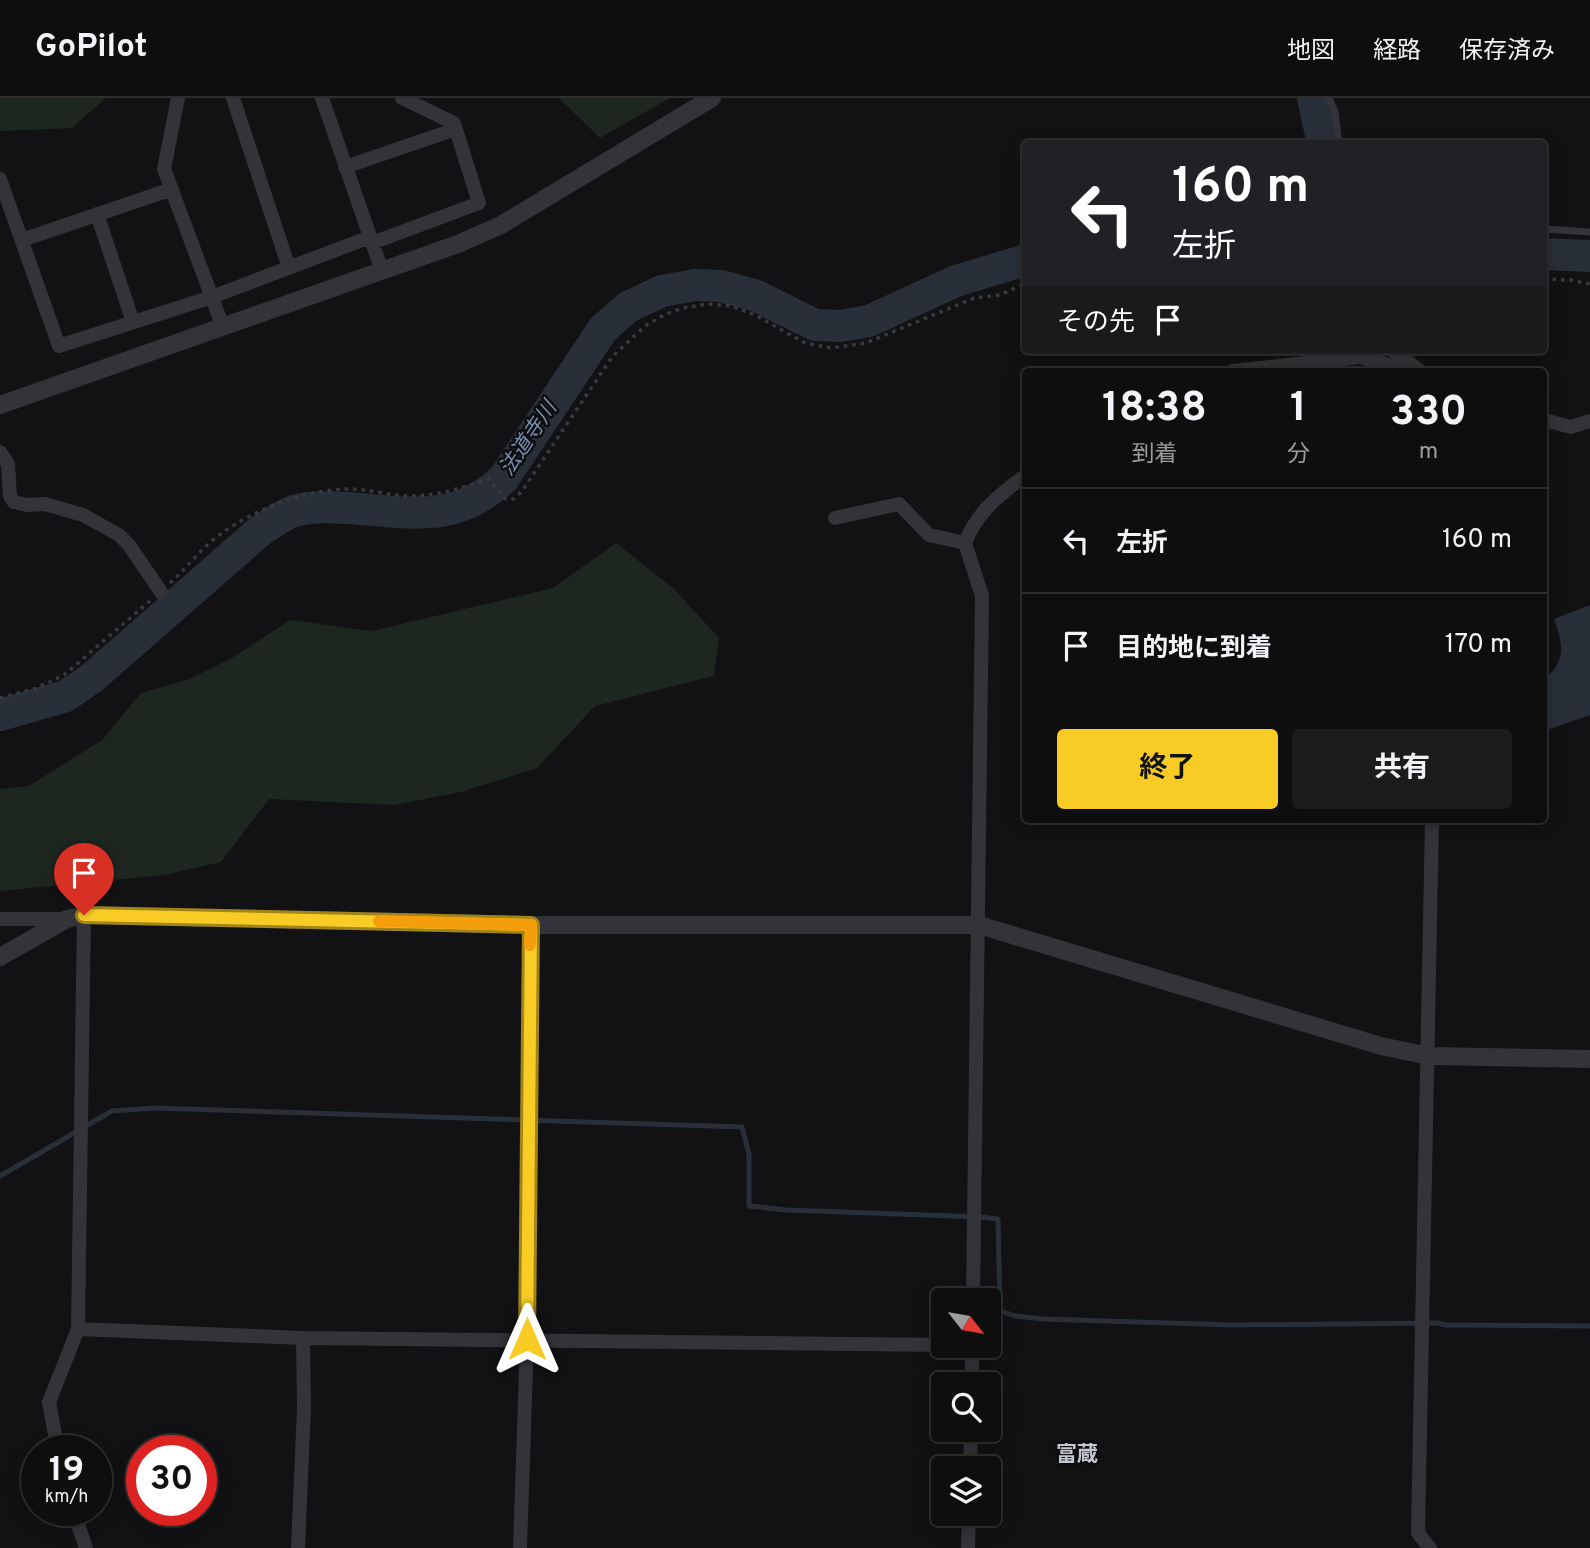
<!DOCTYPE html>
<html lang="ja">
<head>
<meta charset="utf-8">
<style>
  :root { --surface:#0e0e0f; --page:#1c1c1d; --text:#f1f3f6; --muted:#9b9c9e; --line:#2e2e2f; --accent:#f9cc25 }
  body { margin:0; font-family:Overpass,"Noto Sans JP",sans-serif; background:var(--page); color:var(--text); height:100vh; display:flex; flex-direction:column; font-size:26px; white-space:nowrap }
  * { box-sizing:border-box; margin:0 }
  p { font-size:23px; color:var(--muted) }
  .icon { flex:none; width:38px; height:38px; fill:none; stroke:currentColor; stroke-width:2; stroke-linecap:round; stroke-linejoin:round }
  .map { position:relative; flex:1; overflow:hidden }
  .side { position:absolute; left:1022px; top:270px; width:525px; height:455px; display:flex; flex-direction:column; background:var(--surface); border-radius:7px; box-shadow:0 4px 18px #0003,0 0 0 2px var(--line) }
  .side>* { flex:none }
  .hud { position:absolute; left:1022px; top:42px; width:525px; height:214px; border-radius:7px; box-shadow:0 4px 18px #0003,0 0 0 2px var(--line); background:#202124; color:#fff; overflow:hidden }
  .needle { width:46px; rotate:121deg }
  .buttons { position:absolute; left:931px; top:1190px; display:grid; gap:14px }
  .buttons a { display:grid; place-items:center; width:70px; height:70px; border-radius:7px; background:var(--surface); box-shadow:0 4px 18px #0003,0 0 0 2px var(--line); font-size:35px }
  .speed { position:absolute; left:21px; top:1337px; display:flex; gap:14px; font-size:35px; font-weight:700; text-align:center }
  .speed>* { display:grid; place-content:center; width:91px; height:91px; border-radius:50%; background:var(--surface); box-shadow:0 4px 18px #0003,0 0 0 2px var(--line); line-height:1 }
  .speed small { font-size:18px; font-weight:400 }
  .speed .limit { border:10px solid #d22; background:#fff; color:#111 }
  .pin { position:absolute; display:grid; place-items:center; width:60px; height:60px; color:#fff; margin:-72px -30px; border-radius:50% 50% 50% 0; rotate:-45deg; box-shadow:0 0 7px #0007 }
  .pin .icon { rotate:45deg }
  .me { position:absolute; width:77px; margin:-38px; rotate:0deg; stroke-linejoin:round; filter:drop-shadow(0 0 5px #0008) }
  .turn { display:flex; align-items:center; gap:24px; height:147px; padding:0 35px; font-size:32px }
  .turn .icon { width:91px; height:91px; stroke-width:2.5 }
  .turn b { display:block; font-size:49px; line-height:60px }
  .then { display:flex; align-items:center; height:66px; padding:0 35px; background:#0003; gap:14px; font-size:26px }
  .eta { display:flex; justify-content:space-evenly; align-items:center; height:119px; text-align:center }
  .eta b { font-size:42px; font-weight:700; line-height:49px }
  .action { display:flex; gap:14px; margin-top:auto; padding:14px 35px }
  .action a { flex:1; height:80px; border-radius:7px; background:var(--accent); color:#111; font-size:28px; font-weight:700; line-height:80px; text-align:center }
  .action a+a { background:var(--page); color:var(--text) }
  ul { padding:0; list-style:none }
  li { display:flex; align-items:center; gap:21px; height:105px; padding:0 35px; border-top:2px solid var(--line) }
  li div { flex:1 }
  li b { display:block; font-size:26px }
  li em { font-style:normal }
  header { display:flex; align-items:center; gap:42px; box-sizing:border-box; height:98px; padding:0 35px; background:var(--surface); border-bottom:2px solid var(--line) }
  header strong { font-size:33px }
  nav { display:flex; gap:38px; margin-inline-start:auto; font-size:24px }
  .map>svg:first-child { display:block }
</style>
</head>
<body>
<header>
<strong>GoPilot</strong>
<nav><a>地図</a><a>経路</a><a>保存済み</a></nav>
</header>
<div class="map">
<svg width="1590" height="1450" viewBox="0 0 1590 1450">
  <rect width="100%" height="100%" fill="#121214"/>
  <!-- green -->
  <path fill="#1e2620" d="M0,0H106L72,30L0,33Z
    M559,0H670L600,40Z
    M616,445L674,491L719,540L714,578L595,608L537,670L461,694L394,707L269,701L221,764L164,777L0,793V691L29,688L102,642L141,595L187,582L232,560L290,522L372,533L553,490Z"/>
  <!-- water -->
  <path fill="#282f38" d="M1590,507V617L1544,633V582C1567,562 1563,547 1554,521Z"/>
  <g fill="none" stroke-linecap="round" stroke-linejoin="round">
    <!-- stream -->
    <path stroke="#282f38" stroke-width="5" d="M0,1078L112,1013L156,1010L742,1029L749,1056V1108L787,1112L981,1119L998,1121L1000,1209L1001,1213L1015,1218L1043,1221L1233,1227L1438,1225L1445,1227L1590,1228"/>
    <!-- river -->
    <path stroke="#282f38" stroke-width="32" d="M1313,0L1323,46
      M1544,156L1590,158
      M0,617L66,598L93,579L261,432C271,426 282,417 294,413C312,408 329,409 347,410C409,414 456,427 504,380L603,231L628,209L662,193L695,187L721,188L757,198L815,227L840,228L869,223L956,183L1026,162"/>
    <!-- path -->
    <path stroke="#393a40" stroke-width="3.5" stroke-dasharray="3.5 5" stroke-linecap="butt" d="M1544,181L1571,182L1590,186
      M170,485C182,474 192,462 204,450C238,417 298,393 345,391C368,390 392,399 415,398C440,397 465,389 488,381L506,401H514L522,393L612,259L645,228L664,217L683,210L707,206L731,208L755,217L805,245L831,250L866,245L974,200L1000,197L1026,185
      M0,600L37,590L64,577L151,502"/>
    <!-- service -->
    <path stroke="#333339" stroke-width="7" d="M1329,0L1335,14L1339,46
      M1544,131L1590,134"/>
    <!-- minor -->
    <path stroke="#333339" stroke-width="14" d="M178,0L164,71L223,229
      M233,0L289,170
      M322,0L382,173
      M345,69L456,31
      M0,81L59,248L212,199L370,139
      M97,116L133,224
      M22,142L172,91
      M372,145L479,105L454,25L402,0
      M1392,252L1419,272
      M1233,273L1360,259L1411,273
      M1544,322L1571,329L1590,323
      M0,354L8,366L10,398L14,404L27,407L45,406L83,417L119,437L129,447L161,494
      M835,420L899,406L929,437L965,445L982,498L973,1202
      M965,445C977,414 999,397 1026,377
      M0,821H67
      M78,1231L303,1240L943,1247
      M972,1286V1248
      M58,1353L49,1304L78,1231L84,817
      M970,1370L971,1332
      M73,1412L86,1450
      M298,1450L304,1310L303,1240
      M520,1450L527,1241L531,827
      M968,1450L969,1416
      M1430,1450L1418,1435L1432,721"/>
    <!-- tertiary -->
    <path stroke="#333339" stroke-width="18" d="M0,307L458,146L501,127L712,0
      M0,859L67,821L84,817L531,827H979L1381,948L1429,958L1590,961"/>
  </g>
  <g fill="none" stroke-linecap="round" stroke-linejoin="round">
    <!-- route casing -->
    <g stroke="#a28518" stroke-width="18">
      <path id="route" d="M84,817L531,827L527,1241"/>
    </g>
    <!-- route -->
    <use href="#route" stroke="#f9cc25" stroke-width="12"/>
    <!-- slow -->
    <path stroke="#f59e0b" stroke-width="12" d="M379,823L531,827L530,847"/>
  </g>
  <g text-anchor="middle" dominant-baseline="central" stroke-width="5" stroke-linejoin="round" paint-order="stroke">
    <!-- water labels -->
    <g font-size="21" font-style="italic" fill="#788fb2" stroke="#0d0d0e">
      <text transform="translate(529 341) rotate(-56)">法道寺川</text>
    </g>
    <!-- neighbourhood labels -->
    <g font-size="21" font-weight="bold" fill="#c4c6d1" stroke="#0d0d0e">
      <text x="1077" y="1357">富蔵</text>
    </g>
  </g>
</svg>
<div class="buttons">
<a><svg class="needle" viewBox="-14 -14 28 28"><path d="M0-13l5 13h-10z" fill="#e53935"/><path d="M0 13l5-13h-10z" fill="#9b9c9e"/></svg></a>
<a><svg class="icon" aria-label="search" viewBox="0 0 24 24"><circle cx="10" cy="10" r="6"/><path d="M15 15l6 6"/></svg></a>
<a><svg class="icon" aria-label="layers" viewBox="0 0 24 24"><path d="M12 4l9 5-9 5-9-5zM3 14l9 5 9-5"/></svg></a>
</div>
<div class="speed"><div>19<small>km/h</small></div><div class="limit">30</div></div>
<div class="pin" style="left:84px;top:817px;background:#d93025"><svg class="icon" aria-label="arrive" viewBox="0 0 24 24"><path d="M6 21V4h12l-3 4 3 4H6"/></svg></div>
<svg class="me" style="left:527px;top:1241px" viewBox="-20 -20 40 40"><path d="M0-17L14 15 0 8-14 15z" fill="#f9cc25" stroke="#fff" stroke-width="4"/></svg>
<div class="hud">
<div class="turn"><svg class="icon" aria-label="left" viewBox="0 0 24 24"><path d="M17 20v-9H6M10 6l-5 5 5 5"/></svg><div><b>160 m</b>左折</div></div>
<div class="then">その先<svg class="icon" aria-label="arrive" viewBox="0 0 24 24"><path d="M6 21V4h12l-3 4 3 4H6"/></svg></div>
</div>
<section class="side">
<div class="eta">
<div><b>18:38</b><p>到着</p></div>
<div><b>1</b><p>分</p></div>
<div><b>330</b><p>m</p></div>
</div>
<ul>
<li><svg class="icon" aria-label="left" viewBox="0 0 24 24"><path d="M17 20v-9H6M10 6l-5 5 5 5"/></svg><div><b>左折</b></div><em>160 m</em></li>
<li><svg class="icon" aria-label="arrive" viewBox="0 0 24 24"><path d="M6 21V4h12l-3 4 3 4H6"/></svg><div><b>目的地に到着</b></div><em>170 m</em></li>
</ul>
<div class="action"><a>終了</a><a>共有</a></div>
</section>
</div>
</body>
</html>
